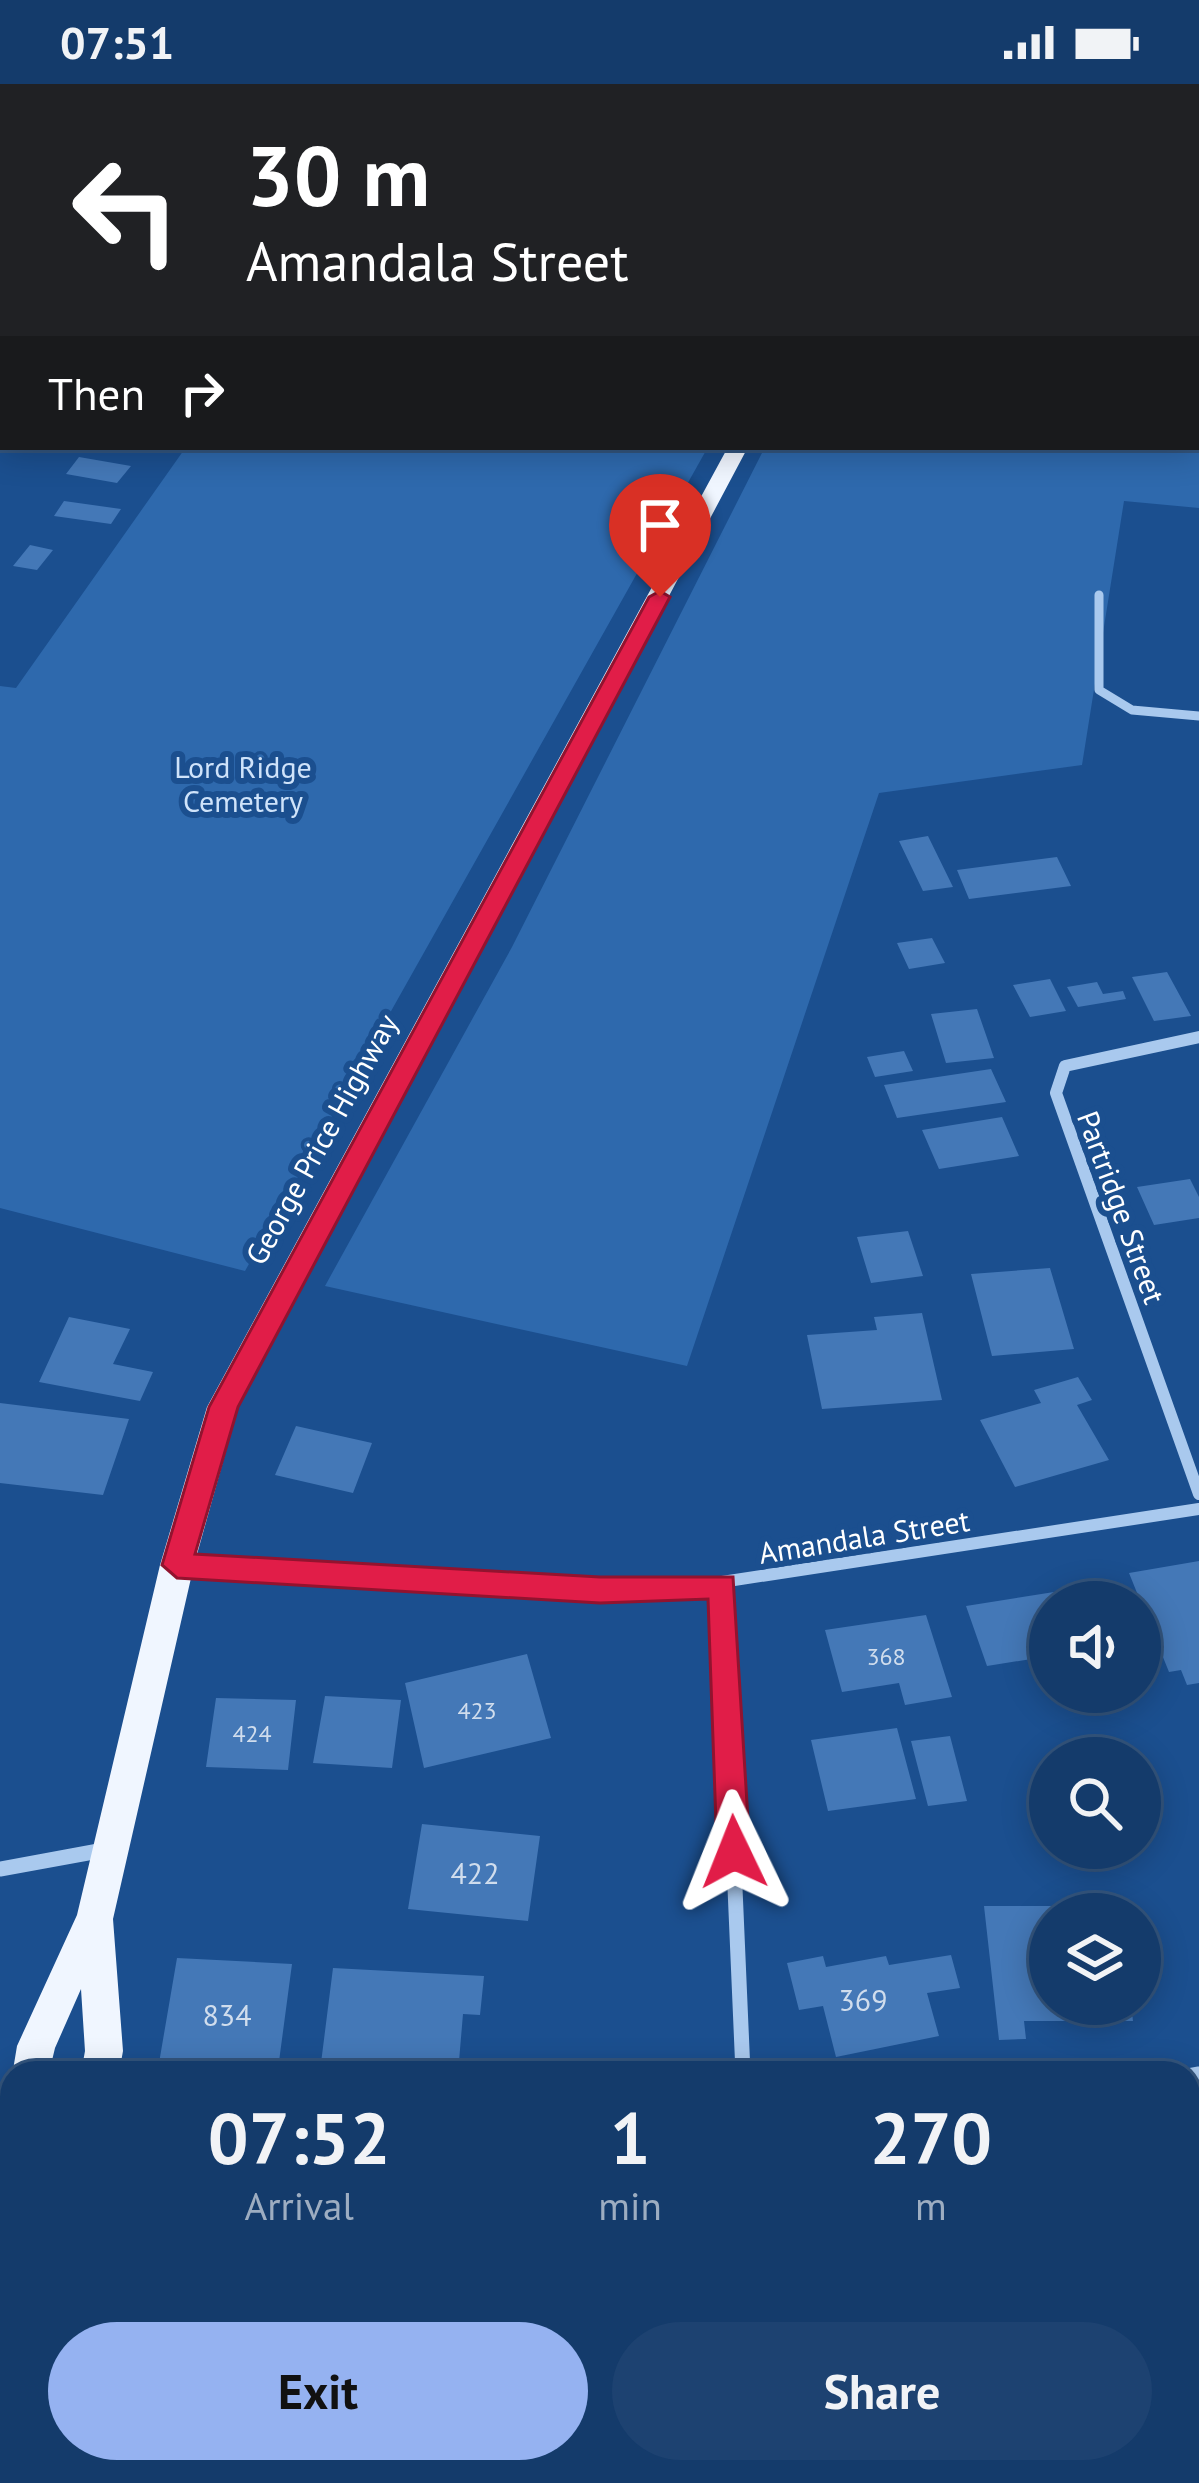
<!DOCTYPE html>
<html lang="en">
<head>
<meta charset="utf-8">
<style>
  :root { --surface:#143b6b; --page:#1d4271; --text:#f1f3f6; --muted:#9dadc1; --line:#33557e; --accent:#95b2f1 }
  body { margin:0; font-family:"PT Sans",sans-serif; background:var(--page); color:var(--text); height:100vh; display:flex; flex-direction:column; font-size:45px; white-space:nowrap }
  * { box-sizing:border-box; margin:0 }
  p { font-size:39px; color:var(--muted) }
  .icon { flex:none; width:66px; height:66px; fill:none; stroke:currentColor; stroke-width:2; stroke-linecap:round; stroke-linejoin:round }
  .map { position:relative; flex:1; overflow:hidden }
  .drawer { position:absolute; left:0px; top:1977px; width:1200px; height:423px; display:flex; flex-direction:column; background:var(--surface); border-radius:36px 36px 0 0; box-shadow:0 6px 30px #0003,0 0 0 3px var(--line) }
  .drawer>* { flex:none }
  .guide { position:absolute; left:0px; top:0px; width:1200px; height:366px; box-shadow:0 6px 30px #0003,0 0 0 3px var(--line); background:#202124; color:#fff; overflow:hidden }
  .tools { position:absolute; left:1029px; top:1497px; display:grid; gap:24px }
  .tools a { display:grid; place-items:center; width:132px; height:132px; border-radius:50%; background:var(--surface); box-shadow:0 6px 30px #0003,0 0 0 3px var(--line); font-size:60px }
  .pin { position:absolute; display:grid; place-items:center; width:102px; height:102px; color:#fff; margin:-123px -51px; border-radius:50% 50% 50% 0; rotate:-45deg; box-shadow:0 0 12px #0007 }
  .pin .icon { rotate:45deg }
  .me { position:absolute; width:132px; margin:-66px; rotate:358deg; stroke-linejoin:round; filter:drop-shadow(0 0 9px #0008) }
  .turn { display:flex; align-items:center; gap:42px; height:252px; padding:0 48px; font-size:54px }
  .turn .icon { width:156px; height:156px; stroke-width:2.5 }
  .turn b { display:block; font-size:84px; line-height:102px }
  .then { display:flex; align-items:center; height:114px; padding:0 48px; background:#0003; gap:24px; font-size:45px }
  .eta { display:flex; justify-content:space-evenly; align-items:center; height:204px; text-align:center }
  .eta b { font-size:72px; font-weight:800; line-height:84px }
  .action { display:flex; gap:24px; margin-top:auto; padding:24px 48px }
  .action a { flex:1; height:138px; border-radius:72px; background:var(--accent); color:#111; font-size:48px; font-weight:800; line-height:138px; text-align:center }
  .action a+a { background:var(--page); color:var(--text) }
  .status { display:flex; justify-content:space-between; align-items:center; height:84px; padding:0 60px; background:var(--surface); direction:ltr }
  .status svg { height:33px; fill:currentColor }
  .map>svg:first-child { display:block }
</style>
</head>
<body>
<div class="status"><b>07:51</b><svg viewBox="0 0 49 12"><path d="M0 12V9h3v3zM5 12V6h3v6zM10 12V3h3v9zM15 12V0h3v12zM26 1h20v11H26zM47 4h2v5h-2z"/></svg></div>
<div class="map">
<svg width="1199" height="2399" viewBox="0 0 1199 2399">
  <rect width="100%" height="100%" fill="#1b4f8f"/>
  <!-- green -->
  <path fill="#2e69ad" d="M441,0H895L439,3Z
    M1199,205V424L1124,417L1082,681L879,709L687,1282L325,1202L512,863L765,363H1197Z
    M186,363H708L245,1187L0,1124V602L16,604Z"/>
  <!-- building -->
  <path fill="#4478b7" d="M79,373L131,382L117,399L66,390Z
    M64,417L121,425L111,440L54,432Z
    M30,461L53,466L37,486L13,482Z
    M928,752L953,803L923,807L899,757Z
    M1057,773L1071,802L969,815L957,786Z
    M932,854L945,879L909,885L897,859Z
    M1167,888L1191,932L1154,937L1132,893Z
    M1050,895L1066,927L1030,933L1013,901Z
    M1097,898L1103,910L1123,907L1126,915L1078,923L1067,903Z
    M977,925L994,974L946,979L931,930Z
    M904,967L913,987L875,993L867,973Z
    M991,985L1006,1018L897,1034L884,1001Z
    M1002,1033L1019,1072L939,1085L922,1046Z
    M1190,1095L1199,1113V1134L1154,1141L1137,1103Z
    M908,1147L923,1192L871,1199L857,1153Z
    M1050,1184L1074,1265L992,1272L971,1190Z
    M922,1229L942,1316L822,1325L807,1251L877,1246L874,1233Z
    M69,1233L130,1245L113,1280L153,1288L140,1317L39,1298Z
    M1078,1293L1092,1316L1077,1321L1109,1376L1015,1403L980,1336L1041,1319L1034,1306Z
    M0,1319L129,1335L103,1411L0,1399Z
    M296,1342L372,1359L353,1409L275,1391Z
    M1199,1477V1599L1187,1601L1181,1586L1169,1588L1129,1489Z
    M1054,1508L1050,1572L987,1582L966,1522Z
    M926,1531L952,1613L905,1621L899,1599L842,1608L825,1546Z
    M527,1570L551,1654L424,1684L405,1599Z
    M325,1612L401,1616L392,1684L313,1679Z
    M216,1614L296,1616L288,1686L206,1683Z
    M897,1644L916,1715L828,1727L811,1656Z
    M950,1652L967,1717L928,1722L911,1657Z
    M422,1740L540,1752L528,1837L408,1825Z
    M984,1822H1115L1116,1830H1050V1920H1131L1133,1937H1024L1026,1955L999,1956Z
    M951,1871L960,1904L927,1909L939,1952L836,1973L823,1922L799,1926L787,1879L823,1872L826,1883L886,1872L889,1881Z
    M177,1874L292,1880L278,1985L159,1979Z
    M333,1884L484,1892L480,1931L463,1930L458,1989L320,1987Z
    M1199,2307V2374L1188,2376V2309Z
    M157,2388H394L395,2399H157Z
    M481,2388H651V2399L481,2397Z
    M863,2388H1026V2394H863Z"/>
  <g fill="none" stroke-linecap="round" stroke-linejoin="round">
    <!-- street-far3 -->
    <path stroke="#a9c9ee" stroke-width="8" d="M278,3L282,0"/>
    <!-- street-far2 -->
    <path stroke="#a9c9ee" stroke-width="9" d="M1099,511V606L1132,626L1199,632"/>
    <!-- street-far1 -->
    <path stroke="#a9c9ee" stroke-width="12" d="M1199,953L1065,982L1056,1009L1199,1410
      M178,1481L663,1507L1199,1425
      M722,1502L725,1576"/>
    <!-- street -->
    <path stroke="#a9c9ee" stroke-width="15" d="M725,1573L743,1989
      M0,1785L104,1766
      M1188,1992L1199,1990
      M754,2388L755,2399"/>
    <!-- primary -->
    <path fill="#f0f6ff" fill-rule="evenodd" d="M728,363H748L238,1324L194,1481L113,1835L123,1967L119,1989H81L85,1967L81,1905L55,1964L49,1989L12,1992L17,1962L77,1831L160,1481L207,1323Z
      M12,2044V2129L0,2134V2049Z
      M12,2387V2388H55L53,2399H9Z"/>
  </g>
  <!-- route -->
  <path fill="#e11d48" stroke="#92132f" stroke-width="3" d="M660,507L670,513L238,1323L195,1470L600,1493H733L750,1768L745,1779L734,1783L722,1779L717,1768L708,1515L600,1519L177,1494L162,1481L209,1323L649,513Z"/>
  <g text-anchor="middle" dominant-baseline="central" stroke-width="12" stroke-linejoin="round" paint-order="stroke">
    <!-- number labels -->
    <g font-size="24" fill="#d0dded">
      <text x="886" y="1572">368</text>
      <text x="477" y="1626">423</text>
      <text x="252" y="1649">424</text>
    </g>
    <!-- park labels -->
    <g font-size="30" fill="#cfe3fa" stroke="#1b4f8f">
      <text x="243" y="682">Lord Ridge<tspan x="243" dy="34">Cemetery</tspan></text>
    </g>
    <!-- street labels -->
    <g font-size="30" fill="#fff" stroke="#1b4f8f">
      <text transform="translate(321 1055) rotate(-61)">George Price Highway</text>
      <text transform="translate(1122 1123) rotate(70)">Partridge Street</text>
      <text transform="translate(864 1452) rotate(-9)">Amandala Street</text>
    </g>
    <!-- near-number labels -->
    <g font-size="30" fill="#d0dded">
      <text x="475" y="1788">422</text>
      <text x="863" y="1915">369</text>
      <text x="227" y="1930">834</text>
    </g>
  </g>
</svg>
<div class="tools">
<a><svg class="icon" aria-label="sound" viewBox="0 0 24 24"><path d="M4 9h4l5-4v14l-5-4H4zM17 9q2 3 0 6"/></svg></a>
<a><svg class="icon" aria-label="search" viewBox="0 0 24 24"><circle cx="10" cy="10" r="6"/><path d="M15 15l6 6"/></svg></a>
<a><svg class="icon" aria-label="layers" viewBox="0 0 24 24"><path d="M12 4l9 5-9 5-9-5zM3 14l9 5 9-5"/></svg></a>
</div>
<div class="pin" style="left:660px;top:513px;background:#d93025"><svg class="icon" aria-label="arrive" viewBox="0 0 24 24"><path d="M6 21V4h12l-3 4 3 4H6"/></svg></div>
<svg class="me" style="left:734px;top:1768px" viewBox="-20 -20 40 40"><path d="M0-17L14 15 0 8-14 15z" fill="#e11d48" stroke="#fff" stroke-width="4"/></svg>
<div class="guide">
<div class="turn"><svg class="icon" aria-label="left" viewBox="0 0 24 24"><path d="M17 20v-9H6M10 6l-5 5 5 5"/></svg><div><b>30 m</b>Amandala Street</div></div>
<div class="then">Then<svg class="icon" aria-label="right" viewBox="0 0 24 24"><path d="M7 20v-9h11M14 6l5 5-5 5"/></svg></div>
</div>
<section class="drawer">
<div class="eta">
<div><b>07:52</b><p>Arrival</p></div>
<div><b>1</b><p>min</p></div>
<div><b>270</b><p>m</p></div>
</div>
<div class="action"><a>Exit</a><a>Share</a></div>
</section>
</div>
</body>
</html>
